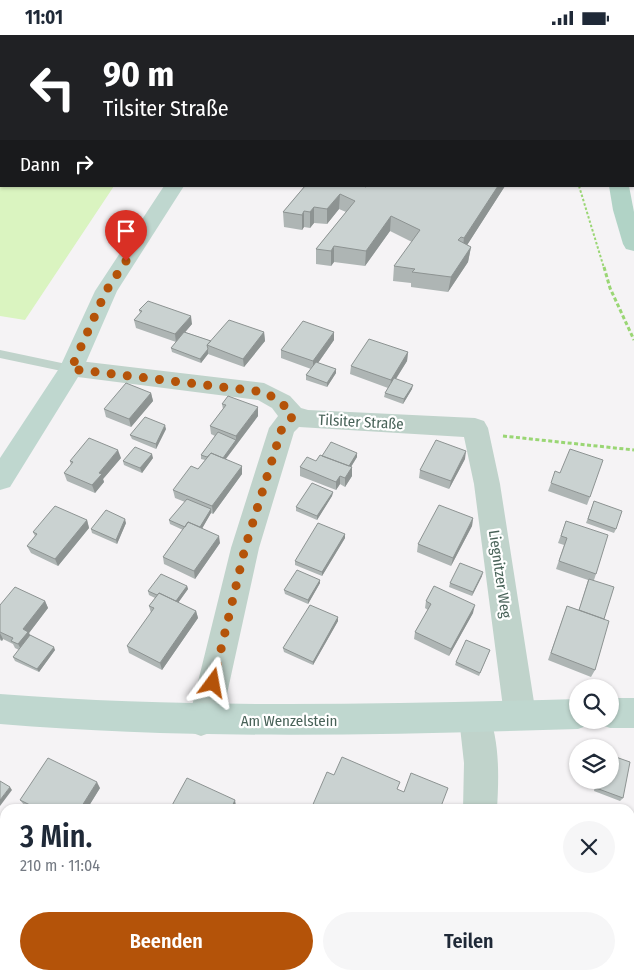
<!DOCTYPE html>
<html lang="de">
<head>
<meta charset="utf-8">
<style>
  :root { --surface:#fff; --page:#f6f6f7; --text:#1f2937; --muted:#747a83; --accent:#b45309 }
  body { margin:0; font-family:"Fira Sans Condensed",sans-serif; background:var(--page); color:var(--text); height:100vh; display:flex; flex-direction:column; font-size:19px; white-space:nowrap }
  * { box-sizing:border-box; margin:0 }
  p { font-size:16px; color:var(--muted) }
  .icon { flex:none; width:28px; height:28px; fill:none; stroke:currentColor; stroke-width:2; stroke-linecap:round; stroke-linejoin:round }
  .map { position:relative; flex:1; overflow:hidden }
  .side { position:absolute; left:0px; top:769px; width:635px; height:176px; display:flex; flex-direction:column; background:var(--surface); border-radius:15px 15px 0 0; box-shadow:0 1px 4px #0004 }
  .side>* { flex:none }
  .guide { position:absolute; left:0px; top:0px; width:635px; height:152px; box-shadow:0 1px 4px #0004; background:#202124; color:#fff; overflow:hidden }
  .fabs { position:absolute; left:569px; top:644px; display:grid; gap:10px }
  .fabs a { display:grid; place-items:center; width:50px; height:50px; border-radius:50%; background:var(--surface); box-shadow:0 1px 4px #0004; font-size:25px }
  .pin { position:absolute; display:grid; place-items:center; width:42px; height:42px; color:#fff; margin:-51px -21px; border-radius:50% 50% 50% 0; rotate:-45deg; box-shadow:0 0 5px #0007 }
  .pin .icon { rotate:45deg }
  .me { position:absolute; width:55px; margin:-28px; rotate:13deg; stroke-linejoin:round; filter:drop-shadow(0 0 4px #0008) }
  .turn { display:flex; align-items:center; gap:18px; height:105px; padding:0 20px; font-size:22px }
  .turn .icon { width:65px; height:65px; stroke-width:2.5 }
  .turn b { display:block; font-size:35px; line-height:42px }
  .then { display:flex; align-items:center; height:48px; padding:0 20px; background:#0003; gap:10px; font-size:19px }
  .round { display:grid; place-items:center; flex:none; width:52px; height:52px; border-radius:26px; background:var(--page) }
  .overview { display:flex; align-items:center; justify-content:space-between; height:85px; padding:0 20px }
  h1 { font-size:30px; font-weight:600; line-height:38px }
  .cta { display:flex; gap:10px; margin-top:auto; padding:10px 20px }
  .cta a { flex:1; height:58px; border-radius:30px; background:var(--accent); color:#fff; font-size:20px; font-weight:600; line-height:58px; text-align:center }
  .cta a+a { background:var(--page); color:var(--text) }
  .status { display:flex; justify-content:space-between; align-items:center; height:35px; padding:0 25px; background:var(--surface); direction:ltr }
  .status svg { height:14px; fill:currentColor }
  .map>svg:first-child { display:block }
</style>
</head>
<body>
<div class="status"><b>11:01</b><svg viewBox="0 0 49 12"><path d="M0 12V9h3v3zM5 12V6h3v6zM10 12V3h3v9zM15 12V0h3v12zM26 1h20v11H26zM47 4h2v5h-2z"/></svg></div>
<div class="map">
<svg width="634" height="944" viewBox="0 0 634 944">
  <rect width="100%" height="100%" fill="#f5f3f5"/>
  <!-- green -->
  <path fill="#daf4c0" d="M0,104L1,151H114L25,285L0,281Z"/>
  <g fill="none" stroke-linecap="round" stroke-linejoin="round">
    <!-- path-far2 -->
    <path stroke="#9ad674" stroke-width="2" stroke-dasharray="2.5 2" stroke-linecap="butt" d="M155,0L157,1
      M579,151L604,233"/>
    <!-- path-far1 -->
    <path stroke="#9ad674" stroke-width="3" stroke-dasharray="4 2.5" stroke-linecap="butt" d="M604,232L610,253L634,305
      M503,401L634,415"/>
    <!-- path -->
    <path stroke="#9ad674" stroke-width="4" stroke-dasharray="4.5 3" stroke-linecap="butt" d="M630,898L634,875
      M622,944L623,940"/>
    <!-- lane -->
    <path fill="#c0d3cb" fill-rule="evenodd" d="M0,315L71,330L77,334L71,338L0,323Z"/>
    <!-- street -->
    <path fill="#c0d3cb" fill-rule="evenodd" d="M71,325L264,348L290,361L301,373L308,375L475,383L484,386L488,393L500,449L536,680L531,691L520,695L509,691L504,680L474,449L464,402L299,392L294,397L259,513L225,668L212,697L201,701L190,697L185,686L193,667L231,513L269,393L278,381L272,373L258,365L62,340L59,334L62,328Z
      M475,668L486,672C500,703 499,740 497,774H463L464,728L459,683L464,672Z
      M441,940H479L478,944H440Z"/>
    <!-- secondary -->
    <path fill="#bfd7cf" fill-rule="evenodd" d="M164,151H184L117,256L83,334L10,452L0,455V423L60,332L95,256Z
      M0,659C193,674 385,669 578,664V685H591L589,690L578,694C385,700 193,705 0,689Z
      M610,663H634V693H610L599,689L597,685H610Z"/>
    <!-- primary -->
    <path fill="#b1d3c6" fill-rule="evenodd" d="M609,151H629L634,177V216L626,214L623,209L613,175Z"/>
  </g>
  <!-- wall -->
  <path fill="#aeb5b4" d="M305,151L366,152L367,151H505L467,210L471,212L468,227L448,257L411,252V248L393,246L394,231L412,207L390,196L365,231L334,227L331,231L316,229V214L346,177L339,174L327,189L314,188L310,193L304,192L302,195L284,192L283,177Z
    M139,275L192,289L185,297L211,306L264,297L265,306L244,332L208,319L201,328L172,317L171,313L176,307L136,293L134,285L140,278Z
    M334,305L318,328L336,334V338L327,352L306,345V340L311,334L281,323V315Z
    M408,317L407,326L396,344L412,354L403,369L384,362L385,358L388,353L350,339L351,331Z
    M151,358L153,366L131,392L106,382L104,374Z
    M222,369L258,381L226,424L242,439L213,479L211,478L202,493L220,508L195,544L164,529L163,522L183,495L170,489L169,485L185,467L175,463L173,455L198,434L205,425L201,424V420L215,401L211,399L210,391L223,374Z
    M166,394L156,414L132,404L130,400Z
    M322,421L357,422L351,432H352V441L345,452L340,449L336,455L300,441V432L316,426Z
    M121,423L103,444L104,447L95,458L67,446L64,438L71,430L70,426Z
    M153,423L142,438L124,430L123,426Z
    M465,424L449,454L419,443L420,435Z
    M551,448L590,462L587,470L548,456Z
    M333,457L332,461L317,485L296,476V472Z
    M594,466L616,494L614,498L586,488Z
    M473,483L472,491L451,531L417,517L418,509Z
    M87,485L89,493L58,531L31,518L27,511L35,501L33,497Z
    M566,486L596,539L594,545L604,584L595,635L591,642L548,625L567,571L579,575L588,545L556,534L564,510L558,508Z
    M126,488L117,509L92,498L91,494Z
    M345,499V503L322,541L295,530V526Z
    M482,541L472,561L449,552L450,548Z
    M320,545V548L308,569L285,559L284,555Z
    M187,551L188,554L178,568L196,576L198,583L162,635L129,618L127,611L151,578L149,571L155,563L149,560L148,556Z
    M45,566L48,573L29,598L30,600L55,615L39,637L15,626L13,622L19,615L15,613L13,609L3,604L2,606L0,605V570Z
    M426,566L473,578L449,621L414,604L415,597L428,575L425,573Z
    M338,582V586L313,630L284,617L283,613Z
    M490,615L479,641L455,630L456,627Z
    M596,745H610L623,763L620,766L594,756Z
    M100,753L87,774H31L24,770L20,765Z
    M552,940H611V944H551Z"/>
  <!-- shaded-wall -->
  <path fill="#8d9392" d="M1,8V17H0V9Z
    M498,151H505L462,218L464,203Z
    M340,159L339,174L327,189V174Z
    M314,172V188L310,193V177Z
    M304,176V192L302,195V180Z
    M391,181L390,196L365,231L366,216Z
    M334,211V227L331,231V216Z
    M471,212L468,227L448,257L451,242Z
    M191,281L192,289L176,308L175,299Z
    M264,297L265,306L244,332L243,324Z
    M334,297V305L313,335V326Z
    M208,314V319L201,328L200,324Z
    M408,317L407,326L390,353L391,345Z
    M336,334V338L327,352V348Z
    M413,350L412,354L403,369L404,364Z
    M151,358L153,366L131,392L129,384Z
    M258,372V381L221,430V426L236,405V401Z
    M165,390L166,394L156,414V409Z
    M118,415L121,423L103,444L104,447L95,458L92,450L99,438Z
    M466,416L465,424L449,454L451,446Z
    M357,418V422L347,438V434Z
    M152,419L153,423L142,438L140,433Z
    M242,431V439L213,479L212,471Z
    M352,432V441L345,452V443Z
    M340,441V449L336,455V447Z
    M333,457L332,461L317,485V481Z
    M211,474V478L199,499L198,495Z
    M473,483L472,491L451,531L453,523Z
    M125,484L126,488L117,509L116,505Z
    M87,485L89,493L58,531L55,524Z
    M345,499V503L322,541V537Z
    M219,501L220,508L195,544L194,536Z
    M483,537L482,541L472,561L473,557Z
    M320,545V548L308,569V565Z
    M187,551L188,554L175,572L174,568Z
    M45,566L48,573L29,598L32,604L22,616L18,609L23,594Z
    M475,570L473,578L449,621L451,614Z
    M196,576L198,583L162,635L160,628Z
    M338,582V586L313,630V627Z
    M0,598L3,604L2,606L0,603Z
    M54,612L55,615L39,637L37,634Z
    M97,747L100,753L87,774H80Z
    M10,752L12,755L0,771V765Z
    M235,765L236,771L235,774H231Z
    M43,770L46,774H41Z
    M15,940H22L20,944H13Z
    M79,940H82L79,944H76Z
    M166,940H170L168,944H164Z"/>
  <!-- building -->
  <path fill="#cad2d1" stroke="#8d9392" d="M0,0H7L8,1H1V8L0,9Z
    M16,0H27L28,1H11Z
    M276,0H307V1H276Z
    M305,151H363L366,152L367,151H498L464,203L461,202L458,205L471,212L451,242L412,237L415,234L394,231L420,195L391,181L366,216L334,211L331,216L316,214L355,166L340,159L327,174L314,172L310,177L304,176L302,180L283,177Z
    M148,266L191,281L175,299L134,285L142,276L139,275Z
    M229,285L264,297L243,324L207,310Z
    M303,286L334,297L313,326L281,315Z
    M184,297L211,306L207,310L208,314L200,324L171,313Z
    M369,304L408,317L391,345L351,331Z
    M316,327L336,334L327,348L306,340Z
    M394,343L413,350L404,364L385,358Z
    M126,348L151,358L129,384L104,374Z
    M228,361L258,372L236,401L210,391L226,370L222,369Z
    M145,382L165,390L156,409L130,400Z
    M218,397L236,405L223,423L211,418L207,422L201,420Z
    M89,403L118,415L99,438L102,439L92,450L64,438L73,427L70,426Z
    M436,405L466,416L451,446L420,435Z
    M331,407L357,418L349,431L322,421Z
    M135,412L152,419L140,433L123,426Z
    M570,414L603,425L590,462L551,448L555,436L560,438Z
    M211,418L242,431L212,471L173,455L191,431L198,434Z
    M320,420L352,432L345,443L340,441L336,447L300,432L307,422L316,426Z
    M312,448L333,457L317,481L296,472Z
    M187,464L211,474L200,492L188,487L185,492L169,485Z
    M594,466L622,476L616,494L588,484Z
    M439,470L473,483L453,523L418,509Z
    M55,471L87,485L55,524L27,511L37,499L33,497Z
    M106,475L125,484L116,505L91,494Z
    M566,486L608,500L596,539L559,526L567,503L561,501Z
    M188,487L219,501L194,536L163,522Z
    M318,488L345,499L322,537L295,526Z
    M460,528L483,537L473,557L450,548Z
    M297,535L320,545L308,565L284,555Z
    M161,539L187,551L176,566L159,558L157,560L148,556Z
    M589,544L614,552L604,584L579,575Z
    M434,551L475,570L451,614L415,597L431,569L426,566Z
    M15,552L45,566L23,594L28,597L18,609L11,606L13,603L0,597V570Z
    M159,558L196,576L160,628L127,611L154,573L149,571Z
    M310,570L338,582L313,627L283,613Z
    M567,571L609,586L595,635L551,618Z
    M30,600L54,612L37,634L13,622Z
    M466,605L490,615L480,638L456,627Z
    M610,720L630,727L623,763L596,753L597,745H610Z
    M342,722L400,747L397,754L404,757L411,738L448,753L440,774H311L327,737L334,740Z
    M48,723L97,747L80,774H51L43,770L41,774H38L20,765Z
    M187,743L235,765L231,774H170Z
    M0,746L10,752L0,765Z
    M0,879L5,882V940H15L13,944H0Z
    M54,940H79L76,944H60Z
    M103,940H166L164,944H106L107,942Z
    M268,940H330L328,944H267Z
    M555,940H611V944H554Z"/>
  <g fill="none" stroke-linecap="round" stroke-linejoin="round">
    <!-- route -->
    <path stroke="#b45309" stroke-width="9" stroke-dasharray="0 16.2" d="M126,226L106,256L71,334L264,357L281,367L293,381L282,393L245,513L213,648"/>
  </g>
  <g text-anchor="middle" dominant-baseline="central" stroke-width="4.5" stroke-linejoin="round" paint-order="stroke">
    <!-- street labels -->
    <g font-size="15" fill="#486258" stroke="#fff">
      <text transform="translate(361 387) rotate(3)">Tilsiter Straße</text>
      <text transform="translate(500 539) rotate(82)">Liegnitzer Weg</text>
      <text x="289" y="686">Am Wenzelstein</text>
    </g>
  </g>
</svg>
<div class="fabs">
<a><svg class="icon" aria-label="search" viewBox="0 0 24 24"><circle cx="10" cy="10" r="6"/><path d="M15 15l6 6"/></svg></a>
<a><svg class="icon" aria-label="layers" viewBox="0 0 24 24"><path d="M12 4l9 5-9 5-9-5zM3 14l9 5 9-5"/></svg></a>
</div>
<div class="pin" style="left:126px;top:226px;background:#d93025"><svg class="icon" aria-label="arrive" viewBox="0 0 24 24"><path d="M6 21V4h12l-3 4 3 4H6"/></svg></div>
<svg class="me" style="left:213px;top:648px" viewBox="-20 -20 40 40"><path d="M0-17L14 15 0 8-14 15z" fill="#b45309" stroke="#fff" stroke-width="4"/></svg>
<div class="guide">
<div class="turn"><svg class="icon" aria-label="left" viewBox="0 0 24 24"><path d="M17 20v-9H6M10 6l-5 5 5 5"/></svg><div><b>90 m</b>Tilsiter Straße</div></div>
<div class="then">Dann<svg class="icon" aria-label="right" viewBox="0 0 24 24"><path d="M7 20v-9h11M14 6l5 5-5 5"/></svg></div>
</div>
<section class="side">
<div class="overview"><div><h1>3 Min.</h1><p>210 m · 11:04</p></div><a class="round"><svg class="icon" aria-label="close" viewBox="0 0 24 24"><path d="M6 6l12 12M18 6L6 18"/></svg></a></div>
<div class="cta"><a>Beenden</a><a>Teilen</a></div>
</section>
</div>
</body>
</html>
